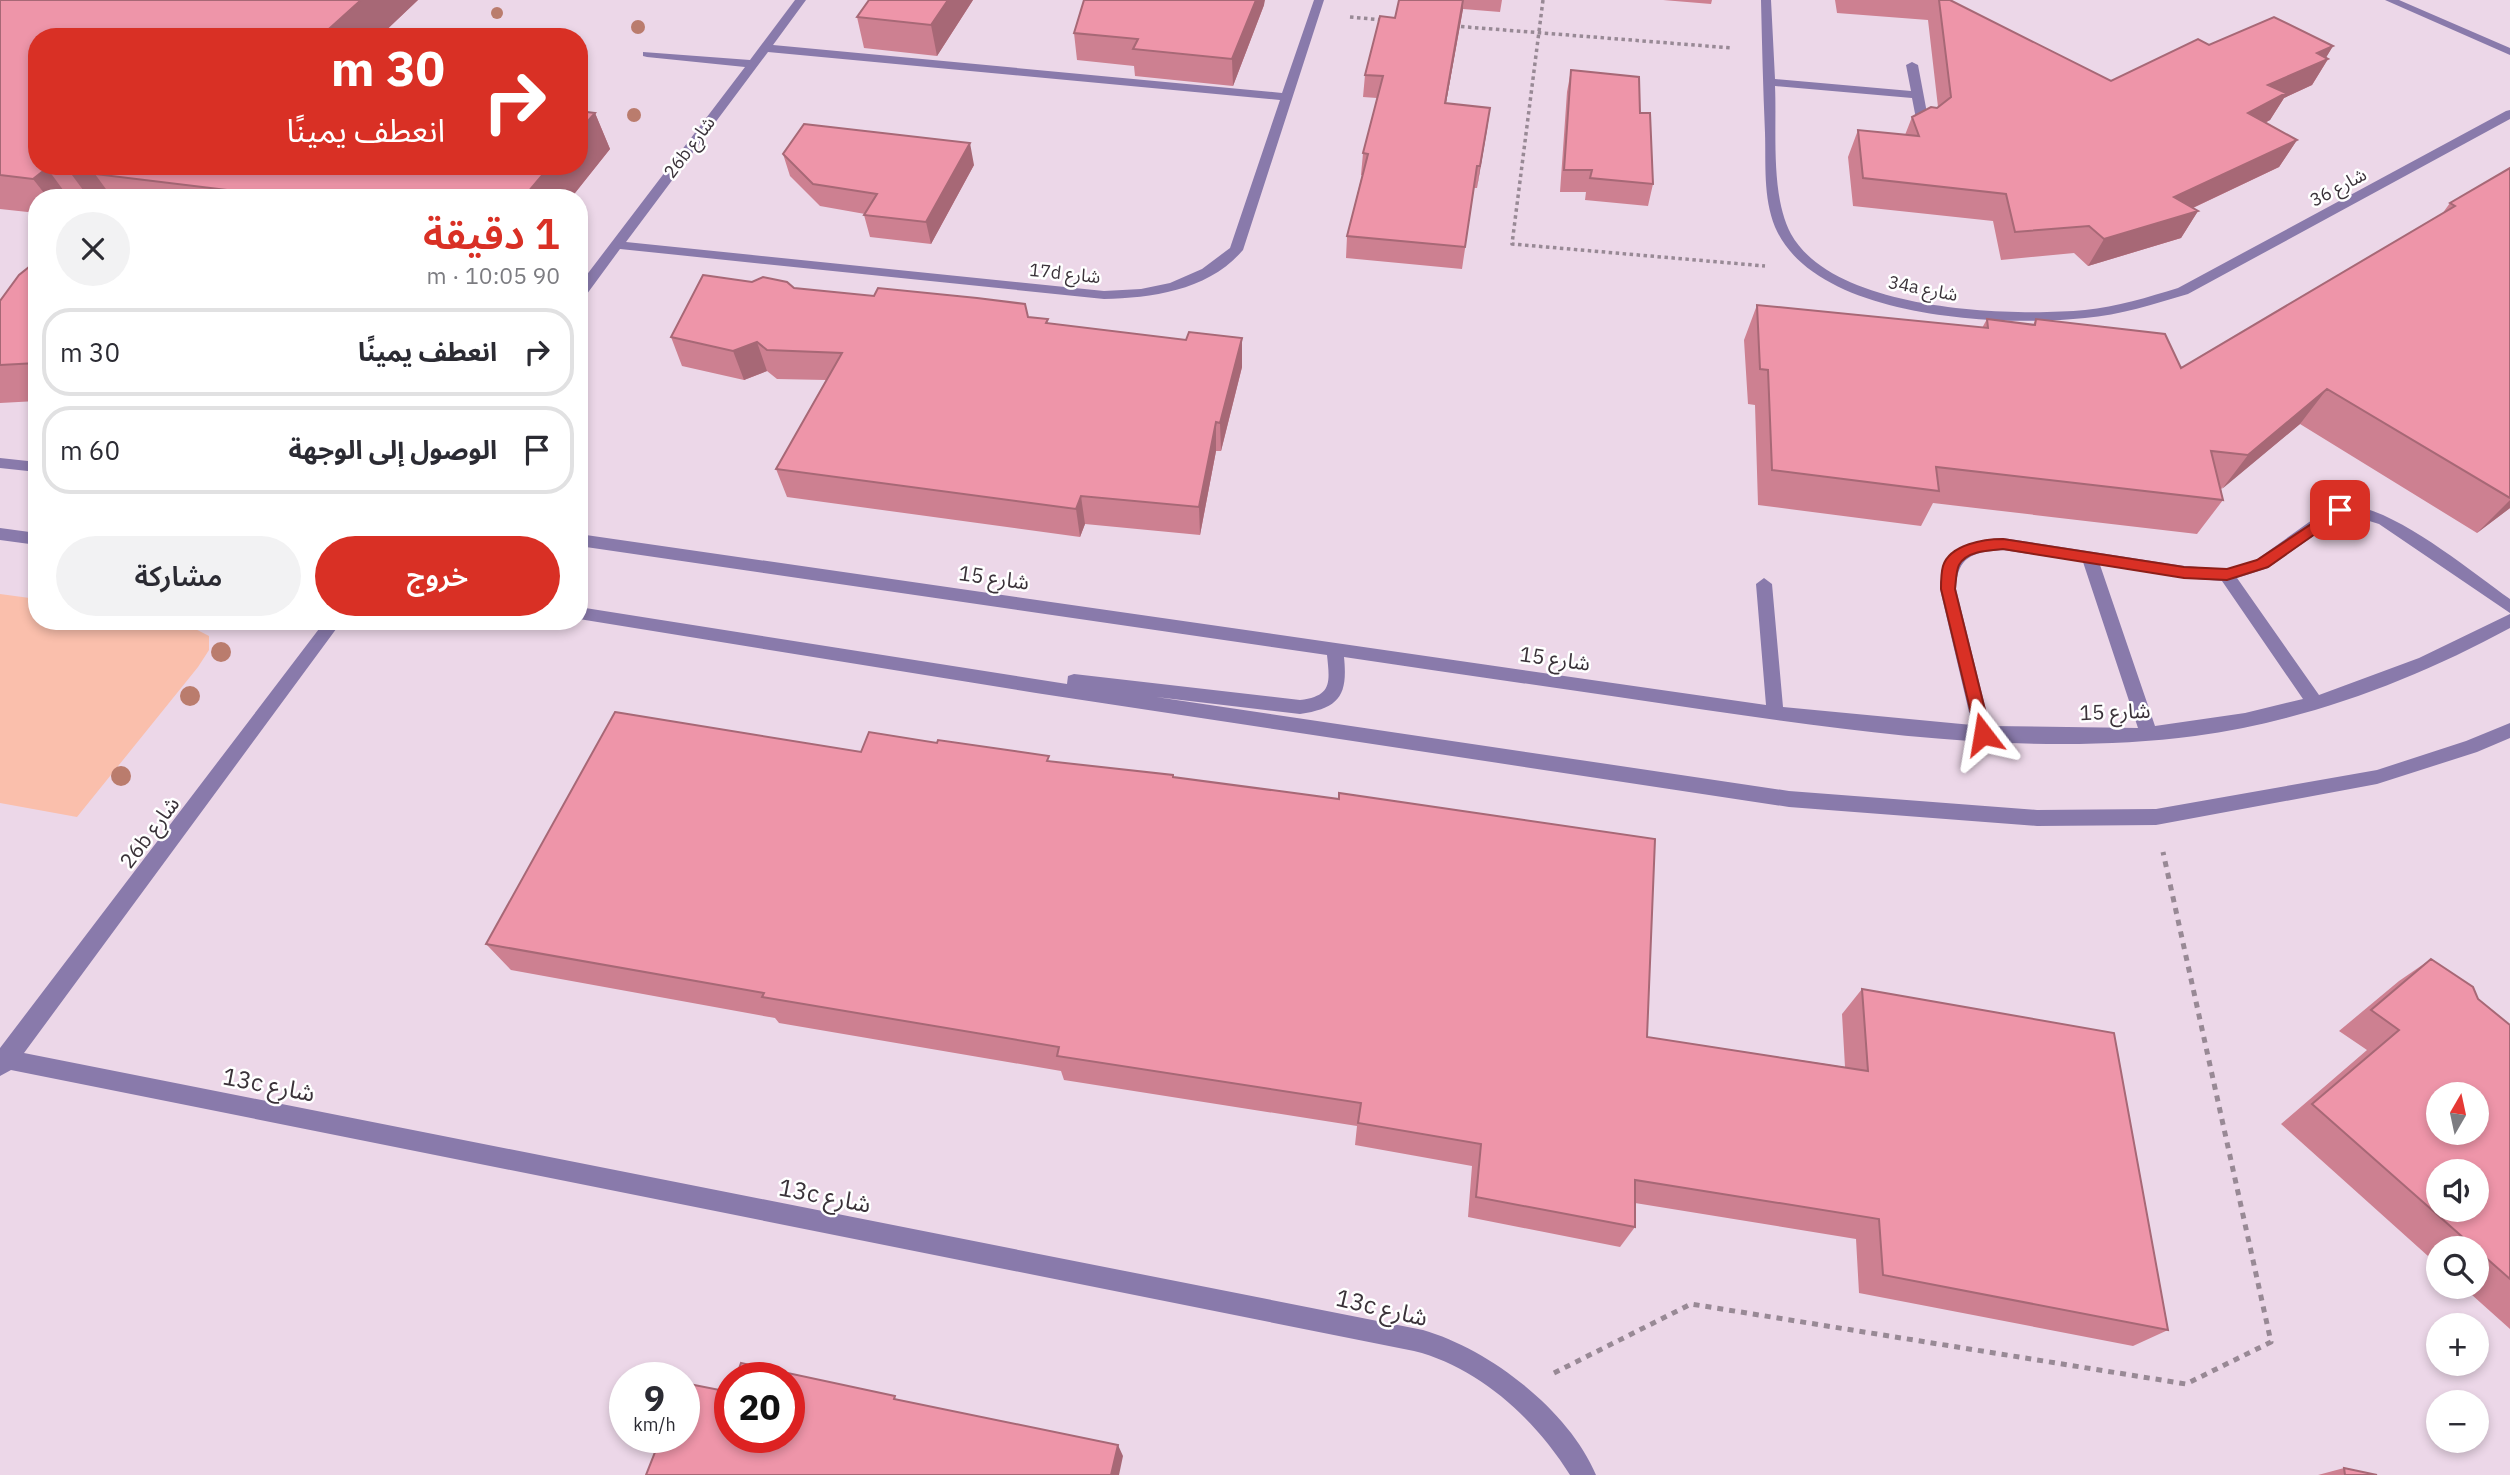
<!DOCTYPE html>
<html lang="ar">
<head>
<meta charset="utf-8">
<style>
  :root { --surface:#fff; --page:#f2f2f3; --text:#2b2b33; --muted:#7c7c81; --line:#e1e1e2; --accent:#d93025 }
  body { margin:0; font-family:"IBM Plex Sans","Noto Sans Arabic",sans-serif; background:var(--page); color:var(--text); direction:rtl; height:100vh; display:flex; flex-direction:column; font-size:26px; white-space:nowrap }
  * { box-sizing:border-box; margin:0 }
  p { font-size:23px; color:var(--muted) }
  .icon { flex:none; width:38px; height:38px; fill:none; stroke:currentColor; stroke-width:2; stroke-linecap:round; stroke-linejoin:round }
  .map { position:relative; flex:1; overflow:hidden; direction:ltr }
  .drawer { position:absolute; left:28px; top:189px; width:560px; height:441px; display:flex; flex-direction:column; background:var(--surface); border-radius:28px; box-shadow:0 4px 10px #0003; direction:rtl }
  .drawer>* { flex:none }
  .guide { position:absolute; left:28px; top:28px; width:560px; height:147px; border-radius:28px; box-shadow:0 4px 10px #0003; direction:rtl; background:#d93025; color:#fff; overflow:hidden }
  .needle { width:46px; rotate:9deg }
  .buttons { position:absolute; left:2426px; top:1082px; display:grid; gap:14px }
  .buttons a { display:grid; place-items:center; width:63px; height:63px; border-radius:50%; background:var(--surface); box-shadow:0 4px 10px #0003; font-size:35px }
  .speed { position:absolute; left:609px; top:1362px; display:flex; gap:14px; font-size:35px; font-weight:700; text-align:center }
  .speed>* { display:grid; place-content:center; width:91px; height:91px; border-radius:50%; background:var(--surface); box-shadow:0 4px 10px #0003; line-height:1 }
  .speed small { font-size:18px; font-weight:400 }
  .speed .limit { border:10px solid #d22; background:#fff; color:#111 }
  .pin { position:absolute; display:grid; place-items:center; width:60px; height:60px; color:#fff; margin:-30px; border-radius:14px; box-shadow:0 4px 10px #0006 }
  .me { position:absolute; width:77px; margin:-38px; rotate:346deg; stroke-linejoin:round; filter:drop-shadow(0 0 5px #0008) }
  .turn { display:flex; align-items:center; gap:24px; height:147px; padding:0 28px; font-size:32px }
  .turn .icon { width:91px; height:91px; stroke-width:2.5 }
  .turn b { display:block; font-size:49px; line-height:60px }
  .round { display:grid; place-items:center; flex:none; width:74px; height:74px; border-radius:37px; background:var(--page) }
  .overview { display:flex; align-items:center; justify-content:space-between; height:119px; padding:0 28px }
  h1 { font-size:42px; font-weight:600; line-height:52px; color:var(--accent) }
  .action { display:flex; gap:14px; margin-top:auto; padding:14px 28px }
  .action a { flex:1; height:80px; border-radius:42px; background:var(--accent); color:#fff; font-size:28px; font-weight:600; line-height:80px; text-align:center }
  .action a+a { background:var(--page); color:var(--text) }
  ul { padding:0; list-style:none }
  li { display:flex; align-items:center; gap:21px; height:88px; margin:0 14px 10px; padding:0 14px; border:4px solid var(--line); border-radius:28px }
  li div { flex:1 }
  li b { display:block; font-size:26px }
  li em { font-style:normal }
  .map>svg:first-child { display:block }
</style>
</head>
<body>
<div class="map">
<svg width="2510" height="1475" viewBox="0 0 2510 1475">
  <rect width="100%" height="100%" fill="#ecd7e8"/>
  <!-- green -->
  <path fill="#fabfac" d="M0,594L37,599V621H180L209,636V650L198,667L77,817L0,803Z"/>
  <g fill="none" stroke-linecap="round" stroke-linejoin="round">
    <!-- path-far1 -->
    <path stroke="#988995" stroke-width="3.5" stroke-dasharray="3.5 3.5" stroke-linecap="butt" d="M1543,0L1512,244L1765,266
      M1350,17L1383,20
      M1454,26L1732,48"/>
    <!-- path -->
    <path stroke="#988995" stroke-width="5" stroke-dasharray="6 6" stroke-linecap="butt" d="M1554,1373L1691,1304L2186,1384L2271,1342L2163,852"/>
    <!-- minor -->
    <path fill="#897aab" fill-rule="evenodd" d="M795,0H806L773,45L1282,93L1314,0H1324L1243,250C1209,290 1153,298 1104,299L620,249L584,298L579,299V285L745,67L647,57L643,56V52L750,60ZM768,52L1280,100L1230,248L1202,269L1170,283L1141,289L1104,291L626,242Z
      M1761,0H1771L1775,79L1911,91L1906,65L1912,62L1918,65L1930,129L1924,133L1918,129L1912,98L1775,86C1777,130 1770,195 1791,234C1834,311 2008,317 2085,310C2117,307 2148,297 2178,288L2506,111L2510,110V119L2188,294C2154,304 2120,315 2085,318C2000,327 1814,319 1775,227C1763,197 1766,164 1765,133C1763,88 1762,44 1761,0Z
      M2385,0H2399L2510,48V55Z
      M0,458L37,462V472L0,468Z
      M2340,504C2391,504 2467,569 2510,599V613L2379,524L2353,516H2342L2268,568L2237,578L2319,695L2419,658L2510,614V628C2412,681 2306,721 2195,736C2033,757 1866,733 1706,710C1585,692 1465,675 1344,657C1348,696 1339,708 1300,714L1156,697L1789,791L2037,810L2156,809L2377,770L2466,741L2510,723V738L2477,752L2377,784L2156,825L2037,826L1789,807L1036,693L579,619V607L1067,684L1068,676L1074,674L1300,700C1332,696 1330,683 1327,655L579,546V534L1766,705L1756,584L1764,578L1772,584L1783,707L1972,725L1940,589C1942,548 1967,541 2003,538L2184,566L2227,569L2256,560L2326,510ZM2003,550L2083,562L2138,728L1990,726L1956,589C1957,556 1973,552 2003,550ZM2100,565L2184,578L2222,581L2303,699L2245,713L2155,726Z
      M0,528L37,533V545L0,540Z
      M325,621H342L24,1053L1423,1330C1489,1349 1569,1410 1596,1475H1570C1535,1419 1479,1367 1414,1351L11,1070L0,1076V1048Z"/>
  </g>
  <!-- trees -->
  <g fill="#ba7c6d">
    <circle cx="497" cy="13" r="6"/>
    <circle cx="638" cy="27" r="7"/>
    <circle cx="634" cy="115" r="7"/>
    <circle cx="221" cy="652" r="10"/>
    <circle cx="190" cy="696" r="10"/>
    <circle cx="121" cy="776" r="10"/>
  </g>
  <!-- wall -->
  <path fill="#cd8091" d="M0,0H418L379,37H37V166L595,113L610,149L571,198H112L111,196L109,198H37V213L0,209Z
    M973,0L937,56L864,48L857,17Z
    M1399,0H1502L1500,12L1463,9L1446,103L1490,108L1477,188H1474L1462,269L1346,258L1347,236L1362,175H1361L1363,153L1377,98L1363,97L1365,75L1395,18Z
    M1663,0H1712L1711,4Z
    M1835,0H1950L2111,81L2209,45L2333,46L2326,57L2328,59L2312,85L2284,98L2270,120L2265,123L2297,140L2279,167L2193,208L2198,211L2181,238L2088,266L2074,253L2001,260L1993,221L1853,206L1848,157L1858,130L1905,135L1912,117L1938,107L1928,20L1837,13Z
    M1264,5L1233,86L1135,76L1134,66L1077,60L1074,33Z
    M1571,70L1640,113L1653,184L1648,206L1585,200L1586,192H1560L1567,92Z
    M783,154L974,165L931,244L870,237L864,215L865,214L820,206L790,176Z
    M2510,168V508L2477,533L2300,424L2221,489L2223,500L2197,534L1933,503L1921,526L1758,505L1755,405L1748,404L1744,340L1757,305L1982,328L1987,319L2033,325L2036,319L2181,368L2442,214L2450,203Z
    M37,266V401L0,403V301Z
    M794,288L1028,317L1048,323L1186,340L1242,338V367L1221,451H1216L1200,535L1085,524L1080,537L787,497L776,469L826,380L777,379L767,371L744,380L682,366L671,337Z
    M861,752L1051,762L1173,777L1647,1037L1845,1067L1842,1014L1862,989L2168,1330L2133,1346L1859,1293L1856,1239L1635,1203V1227L1620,1247L1468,1217L1472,1166L1355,1145L1357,1126L1064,1080L1061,1071L779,1023L775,1018L511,970L486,944Z
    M2431,959L2510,1025V1329L2462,1286H2476V1248H2438V1265L2281,1124L2367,1050L2339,1031L2399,981Z
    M2344,1468L2377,1475H2318Z"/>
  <!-- shaded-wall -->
  <path fill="#a76876" d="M361,0H418L379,37H320Z
    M948,0H973L937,56L931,25Z
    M1256,0H1265L1264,5L1233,86L1232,59Z
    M1463,0V9L1442,125L1445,103Z
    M2333,46L2324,61L2328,59L2312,85L2284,98L2270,120L2231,140L2248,113L2268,85L2317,53Z
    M1490,108L1487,130L1477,188L1480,166Z
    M595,113L610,149L571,198H523L550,166H579V131Z
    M2297,140L2279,167L2167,220L2198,211L2181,238L2088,266L2104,239L2174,197Z
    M970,143L974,165L931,244L926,222Z
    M75,166H118L95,174L111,196L109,198H89L69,171Z
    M47,168L69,198H48L33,179Z
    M1242,338V367L1221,451L1220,423Z
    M757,342L767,371L744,380L733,351Z
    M2327,389L2300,424L2222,489L2248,455Z
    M1216,422V451L1200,535L1199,507Z
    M1081,496L1085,524L1080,537L1076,509Z
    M2510,500V508L2477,533Z
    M1118,1445L1123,1456L1119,1475H1111Z"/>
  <!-- building -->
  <path fill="#ee95a9" stroke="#a76876" stroke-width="2" fill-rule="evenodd" d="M0,0H361L320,37H37V166H75L69,171L47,168L33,179L0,175Z
    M869,0H948L931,25L857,17Z
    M1084,0H1256L1232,59L1133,49L1138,39L1074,33Z
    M1399,0H1463L1445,103L1490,108L1480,166H1477L1465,247L1347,236L1368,154L1363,153L1383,76L1365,75L1380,16L1395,18Z
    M1939,0H1950L2111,81L2198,39L2209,45L2274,17L2333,46L2317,53L2328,59L2268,85L2286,93L2248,113L2297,140L2174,197L2198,211L2104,239L2089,226L2015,232L2006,194L1863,178L1858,130L1919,136L1912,117L1931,107L1937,108L1951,97Z
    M1571,70L1639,77L1640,113H1650L1653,184L1590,178L1592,170H1564Z
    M579,111L595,113L579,131Z
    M804,124L970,143L926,222L864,215L877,194L813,184L783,154Z
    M101,166H550L523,198H294L95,174Z
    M2510,168V498L2327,389L2248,455L2211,451L2223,500L1936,467L1939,491L1772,470L1768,370L1760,369L1757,305L1988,328L1987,319L2035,325L2036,319L2165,334L2181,368L2455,206L2450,203Z
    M37,266V363L0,365V301L19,275L29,267Z
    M703,275L752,282L763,277L787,282L794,288L874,296L878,288L977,298L1025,304L1028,317L1048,319L1046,323L1186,340L1189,332L1242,338L1220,423L1216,422L1199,507L1081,496L1076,509L776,469L842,353L767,350L757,342L733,351L671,337Z
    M615,712L861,752L869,732L937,743L938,740L1049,756L1047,761L1173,775V777L1339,799V793L1655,839L1647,1037L1868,1071L1862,989L2114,1033L2168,1330L1883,1275L1879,1219L1635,1180V1227L1476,1197L1481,1144L1358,1123L1361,1103L1057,1056L1059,1047L762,997L764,993L486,944Z
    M2431,959L2473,987L2478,999L2510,1025V1279L2476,1249V1248H2475L2312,1104L2399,1030L2371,1010ZM2438,1094H2476V1132H2438ZM2438,1171H2476V1209H2438Z
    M741,1363L895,1396L894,1399L1118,1445L1111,1475H646L661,1437H684V1383L730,1392V1437H789V1377H736Z
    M2344,1468L2377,1475H2345Z"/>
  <!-- route -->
  <path fill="#d93025" stroke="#8d1f18" stroke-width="2" d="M2340,505L2345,506V513L2268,567L2227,580L2184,578L2003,549C1990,550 1966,551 1959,565C1956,571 1956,581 1955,589L1991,734L1989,738H1977L1941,589C1941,581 1941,573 1943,566C1950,544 1985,539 2003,539L2184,567L2227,569L2257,560Z"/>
  <g text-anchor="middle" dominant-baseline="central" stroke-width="5" stroke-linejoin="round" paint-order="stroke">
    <!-- far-street labels -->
    <g font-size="18" fill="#3a3239" stroke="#fff">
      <text transform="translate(689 147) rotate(-53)">26b شارع</text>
      <text transform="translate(2338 187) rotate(-28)">شارع 36</text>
      <text transform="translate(1065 273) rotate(6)">17d شارع</text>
      <text transform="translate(1923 288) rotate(11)">34a شارع</text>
    </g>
    <!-- street labels -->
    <g font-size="21" fill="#3a3239" stroke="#fff">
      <text transform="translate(994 577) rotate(8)">شارع 15</text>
      <text transform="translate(1555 658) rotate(8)">شارع 15</text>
      <text transform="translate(2115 711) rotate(-2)">شارع 15</text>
      <text transform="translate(149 832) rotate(-53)">26b شارع</text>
    </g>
    <!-- near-street labels -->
    <g font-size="24" fill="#3a3239" stroke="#fff">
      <text transform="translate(269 1084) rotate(11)">13c شارع</text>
      <text transform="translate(825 1195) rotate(11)">13c شارع</text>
      <text transform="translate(1382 1307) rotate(13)">13c شارع</text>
    </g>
  </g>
</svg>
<div class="buttons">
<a><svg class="needle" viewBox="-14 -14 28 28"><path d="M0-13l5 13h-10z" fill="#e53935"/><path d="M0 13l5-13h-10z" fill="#7c7c81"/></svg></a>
<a><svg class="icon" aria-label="sound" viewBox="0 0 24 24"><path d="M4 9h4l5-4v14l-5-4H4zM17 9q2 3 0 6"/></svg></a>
<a><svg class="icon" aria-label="search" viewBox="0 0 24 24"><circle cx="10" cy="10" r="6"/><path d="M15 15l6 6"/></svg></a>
<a>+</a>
<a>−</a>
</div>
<div class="speed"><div>9<small>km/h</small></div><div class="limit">20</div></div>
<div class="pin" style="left:2340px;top:510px;background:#d93025"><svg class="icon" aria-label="arrive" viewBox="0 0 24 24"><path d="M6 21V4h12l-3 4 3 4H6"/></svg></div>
<svg class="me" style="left:1983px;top:734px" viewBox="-20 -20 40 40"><path d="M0-17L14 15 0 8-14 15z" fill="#d93025" stroke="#fff" stroke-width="4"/></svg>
<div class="guide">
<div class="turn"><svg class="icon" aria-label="right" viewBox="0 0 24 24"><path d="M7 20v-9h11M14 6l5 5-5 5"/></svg><div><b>30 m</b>انعطف يمينًا</div></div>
</div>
<section class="drawer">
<div class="overview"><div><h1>1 دقيقة</h1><p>90 m · 10:05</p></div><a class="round"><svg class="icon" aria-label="close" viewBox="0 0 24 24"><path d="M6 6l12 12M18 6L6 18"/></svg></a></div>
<ul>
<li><svg class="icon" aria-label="right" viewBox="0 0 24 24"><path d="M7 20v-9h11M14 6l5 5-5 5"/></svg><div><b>انعطف يمينًا</b></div><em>30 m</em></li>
<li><svg class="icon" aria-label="arrive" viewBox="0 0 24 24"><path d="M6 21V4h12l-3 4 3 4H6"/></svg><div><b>الوصول إلى الوجهة</b></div><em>60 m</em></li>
</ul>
<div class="action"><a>خروج</a><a>مشاركة</a></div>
</section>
</div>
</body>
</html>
